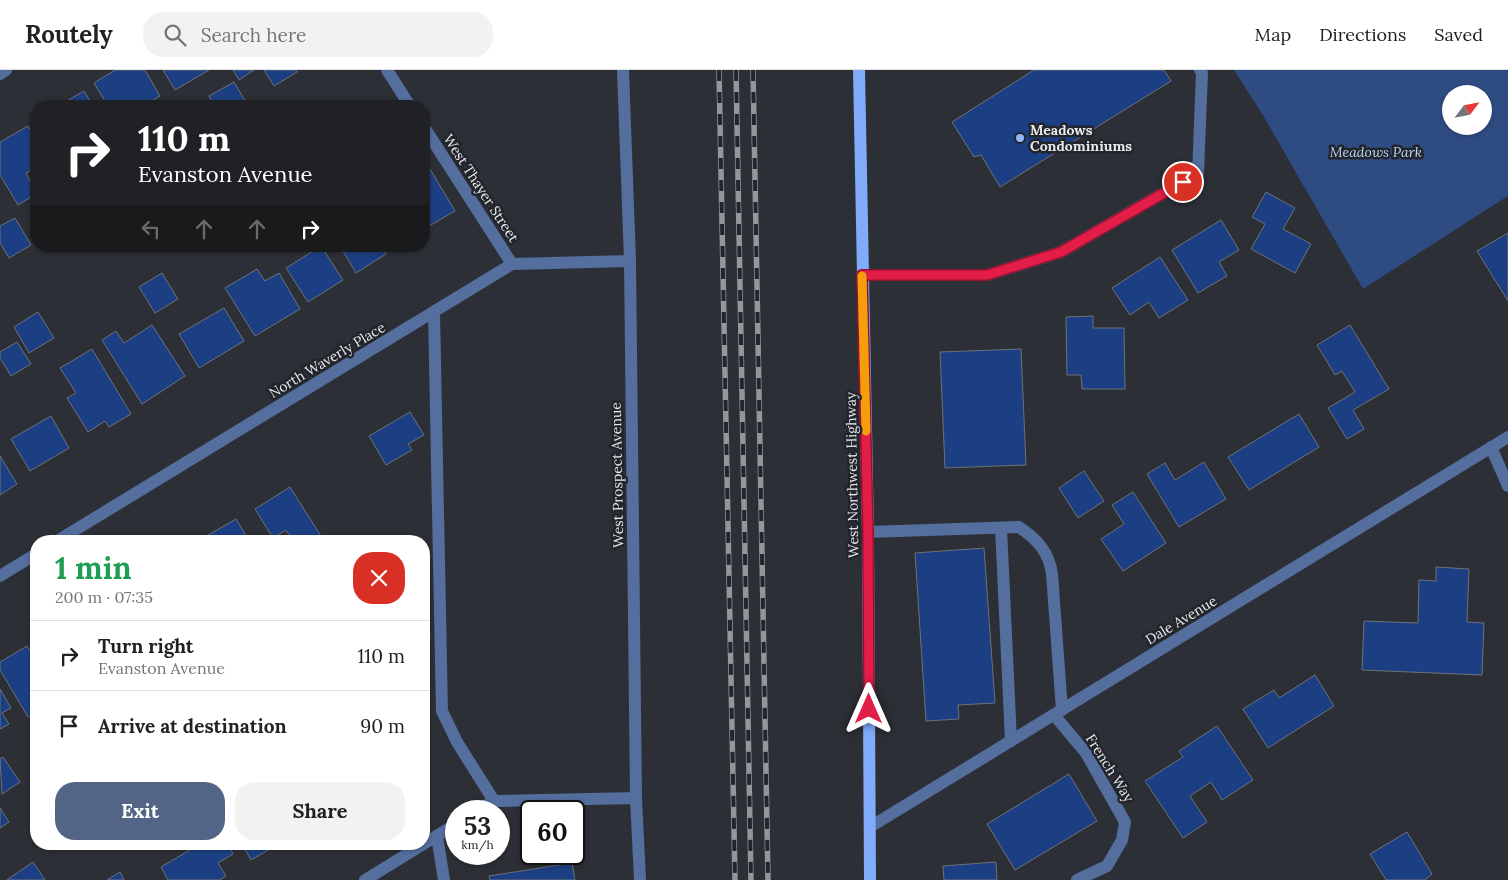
<!DOCTYPE html>
<html lang="en">
<head>
<meta charset="utf-8">
<style>
  :root { --surface:#fff; --page:#f2f2f2; --text:#202124; --muted:#757577; --line:#e0e0e0; --accent:#536586 }
  body { margin:0; font-family:Lora,serif; background:var(--page); color:var(--text); height:100vh; display:flex; flex-direction:column; font-size:19px; white-space:nowrap }
  * { box-sizing:border-box; margin:0 }
  p { font-size:16px; color:var(--muted) }
  .icon { flex:none; width:28px; height:28px; fill:none; stroke:currentColor; stroke-width:2; stroke-linecap:round; stroke-linejoin:round }
  .map { position:relative; flex:1; overflow:hidden }
  .details { position:absolute; left:30px; top:465px; width:400px; height:315px; display:flex; flex-direction:column; background:var(--surface); border-radius:20px; box-shadow:0 1px 4px #0004 }
  .details>* { flex:none }
  .banner { position:absolute; left:30px; top:30px; width:400px; height:152px; border-radius:20px; box-shadow:0 1px 4px #0004; background:#202124; color:#fff; overflow:hidden }
  .needle { width:32px; rotate:58deg }
  .controls { position:absolute; left:1442px; top:15px; display:grid; gap:10px }
  .controls a { display:grid; place-items:center; width:50px; height:50px; border-radius:50%; background:var(--surface); box-shadow:0 1px 4px #0004; font-size:25px }
  .speed { position:absolute; left:445px; top:730px; display:flex; gap:10px; font-size:25px; font-weight:700; text-align:center }
  .speed>* { display:grid; place-content:center; width:65px; height:65px; border-radius:50%; background:var(--surface); box-shadow:0 1px 4px #0004; line-height:1 }
  .speed small { font-size:12px; font-weight:400 }
  .speed .limit { border:2px solid #111; border-radius:8px; background:#fff; color:#111 }
  .pin { position:absolute; display:grid; place-items:center; width:42px; height:42px; color:#fff; margin:-21px; border:2px solid #fff; border-radius:50%; box-shadow:0 1px 5px #0007 }
  .me { position:absolute; width:55px; margin:-28px; rotate:0deg; stroke-linejoin:round; filter:drop-shadow(0 0 4px #0008) }
  .turn { display:flex; align-items:center; gap:18px; height:105px; padding:0 25px; font-size:22px }
  .turn .icon { width:65px; height:65px; stroke-width:2.5 }
  .turn b { display:block; font-size:35px; line-height:42px }
  .lanes { display:flex; align-items:center; height:48px; padding:0 25px; background:#0003; justify-content:center; gap:25px; direction:ltr }
  .lanes .off { opacity:.35 }
  .round { display:grid; place-items:center; flex:none; width:52px; height:52px; border-radius:20px; background:var(--page) }
  .head { display:flex; align-items:center; justify-content:space-between; height:85px; padding:0 25px }
  h1 { font-size:30px; font-weight:700; line-height:38px; color:#1e9e55 }
  .primary-button { display:flex; gap:10px; margin-top:auto; padding:10px 25px }
  .primary-button a { flex:1; height:58px; border-radius:20px; background:var(--accent); color:#fff; font-size:20px; font-weight:700; line-height:58px; text-align:center }
  .primary-button a+a { background:var(--page); color:var(--text) }
  ul { padding:0; list-style:none }
  li { display:flex; align-items:center; gap:15px; height:70px; padding:0 25px; border-top:1px solid var(--line) }
  li div { flex:1 }
  li b { display:block; font-size:19px }
  li em { font-style:normal }
  header { display:flex; align-items:center; gap:30px; box-sizing:border-box; height:70px; padding:0 25px; background:var(--surface); border-bottom:1px solid var(--line) }
  header strong { font-size:24px }
  nav { display:flex; gap:28px; margin-inline-start:auto; font-size:18px }
  .search { width:350px; height:45px; background:var(--page); display:flex; align-items:center; gap:12px; box-sizing:border-box; padding:0 18px; border-radius:20px; color:var(--muted); font-size:19px }
  .map>svg:first-child { display:block }
</style>
</head>
<body>
<header>
<strong>Routely</strong>
<div class="search"><svg class="icon" aria-label="search" viewBox="0 0 24 24"><circle cx="10" cy="10" r="6"/><path d="M15 15l6 6"/></svg>Search here</div>
<nav><a>Map</a><a>Directions</a><a>Saved</a></nav>
</header>
<div class="map">
<svg width="1508" height="810" viewBox="0 0 1508 810">
  <rect width="100%" height="100%" fill="#2c2f35"/>
  <!-- green -->
  <path fill="#2e4b82" fill-rule="evenodd" d="M1234,0H1508V126L1363,219L1264,47ZM1451,24H1484V56H1451Z"/>
  <!-- building -->
  <path fill="#1c3f83" stroke="#6e7178" d="M115,0H145L160,26L143,36H108L94,13Z
    M163,0H209L175,20Z
    M233,0H254L239,10Z
    M264,0H296L297,2L274,16Z
    M1034,0H1164L1171,11L1000,117L981,85L974,87L952,52Z
    M234,12L247,34L244,36H215L209,26Z
    M84,21L93,36H58Z
    M28,56L36,71V98L26,103L36,124L18,135L0,105V72Z
    M424,89L455,141L424,159Z
    M1266,122L1295,138L1283,159L1311,174L1295,203L1251,179L1265,154L1252,147Z
    M15,148L31,175L9,188L0,173V156Z
    M1221,150L1239,180L1219,192L1227,206L1198,223L1172,180Z
    M1508,163V231L1477,181Z
    M321,176L343,210L308,232L286,198Z
    M340,176H382L386,184L356,203Z
    M1160,187L1188,230L1159,248L1149,232L1130,245L1112,218Z
    M257,199L265,211L279,203L300,239L255,266L225,218Z
    M162,203L178,229L155,243L139,217Z
    M224,238L244,271L199,298L179,264Z
    M38,242L54,268L29,283L14,257Z
    M1093,246V258H1124L1125,319H1082L1081,305H1067L1066,247Z
    M152,255L185,306L142,334L102,270L116,261L124,273Z
    M1350,255L1389,319L1353,340L1364,359L1347,369L1328,338L1355,322L1342,301L1335,305L1317,275Z
    M17,272L31,294L11,306L0,288V282Z
    M92,279L131,344L109,357L105,351L88,362L67,328L76,323L60,298Z
    M1021,279L1026,395L945,398L940,282Z
    M410,342L424,365L408,374L412,380L386,395L369,366Z
    M1299,344L1319,377L1249,420L1228,387Z
    M51,346L69,378L30,401L11,369Z
    M0,386L17,414L0,425Z
    M1204,392L1226,429L1179,457L1147,404L1165,393L1175,410Z
    M1084,401L1104,431L1078,448L1059,418Z
    M290,417L324,471H293L286,460L273,468L255,439Z
    M1133,422L1166,473L1123,501L1101,469L1124,454L1112,435Z
    M236,449L249,471H198Z
    M984,478L995,633L958,635L959,649L926,651L915,483Z
    M1436,497L1469,499L1467,552L1484,553L1482,605L1362,600L1364,551L1418,553L1419,510L1436,511Z
    M426,533L430,569H424V534Z
    M27,576L36,591V642L28,647L0,600V592Z
    M1315,605L1334,636L1268,678L1243,639L1274,620L1279,628Z
    M0,619L11,638L2,643L9,654L0,659Z
    M1217,656L1253,710L1222,730L1211,712L1190,726L1207,752L1183,768L1145,711L1183,687L1179,681Z
    M3,687L20,712L2,724L0,689Z
    M1069,704L1097,751L1015,800L987,754Z
    M0,738L9,752L0,758Z
    M1407,762L1432,804L1425,810H1386L1370,784Z
    M200,774H228L233,784L218,793L226,806L220,810H168L161,797Z
    M242,774H279L251,790Z
    M33,792L45,810H7Z
    M996,792L997,810H944L943,796Z
    M572,793L575,810H490L489,806Z
    M120,802L124,810H107Z"/>
  <g fill="none" stroke-linecap="round" stroke-linejoin="round">
    <!-- lane -->
    <path stroke="#546e9e" stroke-width="12" d="M1198,103L1202,3L1200,0
      M434,242L442,641L457,672L494,731
      M1001,458L1011,671
      M868,462L1019,457C1037,469 1049,482 1052,504L1062,640
      M437,766L444,810"/>
    <!-- street -->
    <path stroke="#546e9e" stroke-width="12" d="M387,0L410,36
      M623,0L630,191L636,728L640,810
      M0,4L6,0
      M424,57L512,194
      M862,205H987L1061,182L1198,103
      M1491,377L1508,416
      M57,471L512,194L630,191
      M0,506L36,484
      M1054,645L1086,683L1125,752L1122,770L1107,796L1077,810
      M477,741L494,731L636,728
      M870,757L1508,367
      M365,810L456,754"/>
    <!-- primary -->
    <path stroke="#81acfb" stroke-width="12" d="M859,0L868,462L870,810"/>
    <!-- rail casing -->
    <g stroke="#93969b" stroke-width="5.5">
      <path id="rail" d="M719,0L735,810
        M736,0L751,810
        M753,0L768,810"/>
    </g>
    <!-- rail -->
    <use href="#rail" stroke="#22252b" stroke-width="4" stroke-dasharray="11" stroke-linecap="butt"/>
  </g>
  <g fill="none" stroke-linecap="round" stroke-linejoin="round">
    <!-- route casing -->
    <g stroke="#92132f" stroke-width="12">
      <path id="route" d="M869,639L868,462L862,205H987L1061,182L1183,112"/>
    </g>
    <!-- route -->
    <use href="#route" stroke="#e11d48" stroke-width="9"/>
    <!-- slow -->
    <path stroke="#f59e0b" stroke-width="9" d="M862,206L866,361"/>
  </g>
  <!-- markers -->
  <circle fill="#91b8fd" stroke="#22252b" stroke-width="2" cx="1020" cy="68" r="5"/>
  <g text-anchor="middle" dominant-baseline="central" stroke-width="5" stroke-linejoin="round" paint-order="stroke">
    <!-- poi labels -->
    <g font-size="14" font-weight="bold" fill="#e8ebee" stroke="#22252b" text-anchor="start">
      <text x="1030" y="60">Meadows<tspan x="1030" dy="16">Condominiums</tspan></text>
    </g>
    <!-- park labels -->
    <g font-size="14" font-style="italic" fill="#bdd4fc" stroke="#22252b">
      <text x="1376" y="82">Meadows Park</text>
    </g>
    <!-- street labels -->
    <g font-size="14" fill="#e8ebee" stroke="#22252b">
      <text transform="translate(481 118) rotate(57)">West Thayer Street</text>
      <text transform="translate(327 290) rotate(-31)">North Waverly Place</text>
      <text transform="translate(617 405) rotate(-91)">West Prospect Avenue</text>
      <text transform="translate(852 405) rotate(-91)">West Northwest Highway</text>
      <text transform="translate(1181 550) rotate(-31)">Dale Avenue</text>
      <text transform="translate(1110 698) rotate(58)">French Way</text>
    </g>
  </g>
</svg>
<div class="controls">
<a><svg class="needle" viewBox="-14 -14 28 28"><path d="M0-13l5 13h-10z" fill="#e53935"/><path d="M0 13l5-13h-10z" fill="#757577"/></svg></a>
</div>
<div class="speed"><div>53<small>km/h</small></div><div class="limit">60</div></div>
<div class="pin" style="left:1183px;top:112px;background:#d93025"><svg class="icon" aria-label="arrive" viewBox="0 0 24 24"><path d="M6 21V4h12l-3 4 3 4H6"/></svg></div>
<svg class="me" style="left:869px;top:639px" viewBox="-20 -20 40 40"><path d="M0-17L14 15 0 8-14 15z" fill="#e11d48" stroke="#fff" stroke-width="4"/></svg>
<div class="banner">
<div class="turn"><svg class="icon" aria-label="right" viewBox="0 0 24 24"><path d="M7 20v-9h11M14 6l5 5-5 5"/></svg><div><b>110 m</b>Evanston Avenue</div></div>
<div class="lanes"><svg class="icon off" aria-label="left" viewBox="0 0 24 24"><path d="M17 20v-9H6M10 6l-5 5 5 5"/></svg><svg class="icon off" aria-label="ahead" viewBox="0 0 24 24"><path d="M12 20V5M6 11l6-6 6 6"/></svg><svg class="icon off" aria-label="ahead" viewBox="0 0 24 24"><path d="M12 20V5M6 11l6-6 6 6"/></svg><svg class="icon" aria-label="right" viewBox="0 0 24 24"><path d="M7 20v-9h11M14 6l5 5-5 5"/></svg></div>
</div>
<section class="details">
<div class="head"><div><h1>1 min</h1><p>200 m · 07:35</p></div><a class="round" style="background:#d93025;color:#fff"><svg class="icon" aria-label="close" viewBox="0 0 24 24"><path d="M6 6l12 12M18 6L6 18"/></svg></a></div>
<ul>
<li><svg class="icon" aria-label="right" viewBox="0 0 24 24"><path d="M7 20v-9h11M14 6l5 5-5 5"/></svg><div><b>Turn right</b><p>Evanston Avenue</p></div><em>110 m</em></li>
<li><svg class="icon" aria-label="arrive" viewBox="0 0 24 24"><path d="M6 21V4h12l-3 4 3 4H6"/></svg><div><b>Arrive at destination</b></div><em>90 m</em></li>
</ul>
<div class="primary-button"><a>Exit</a><a>Share</a></div>
</section>
</div>
</body>
</html>
